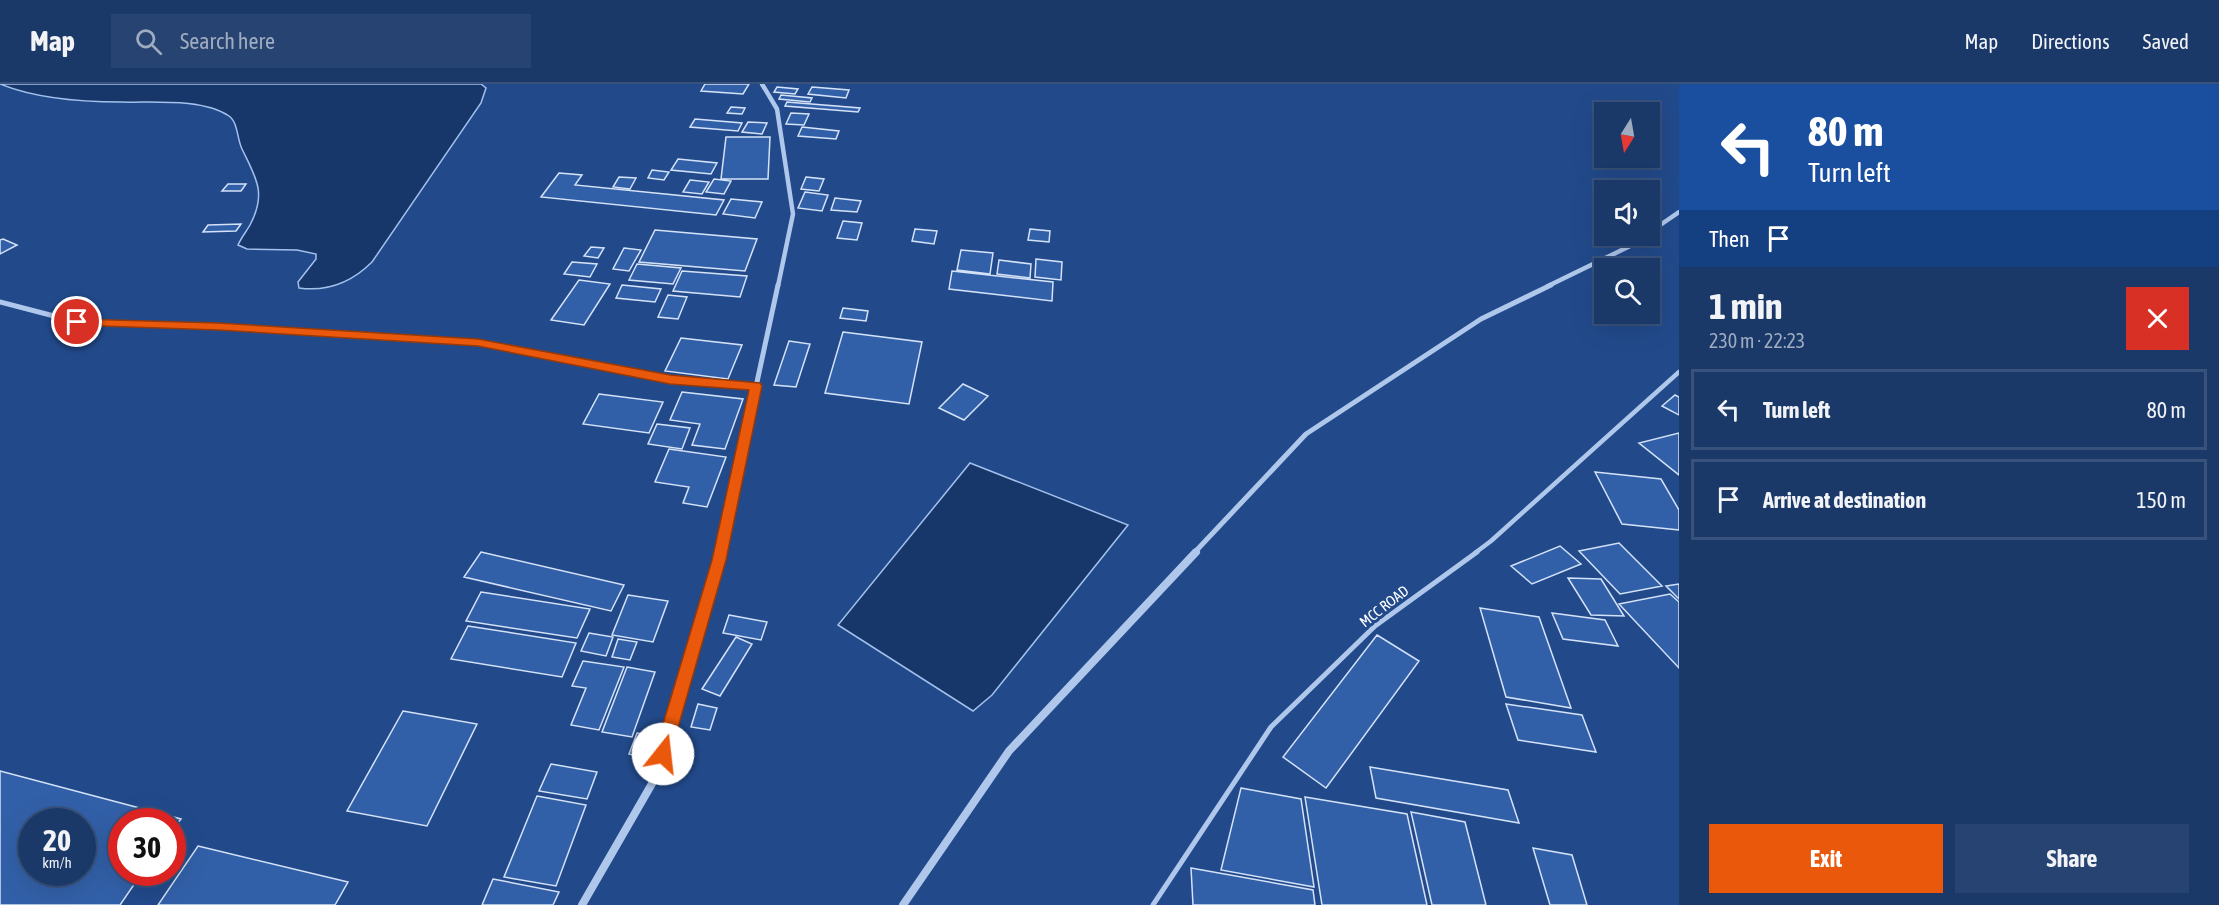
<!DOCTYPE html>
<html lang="en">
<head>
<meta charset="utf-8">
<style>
  :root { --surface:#1a3868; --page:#274371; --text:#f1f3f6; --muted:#9facc0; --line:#38527c; --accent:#ea580c }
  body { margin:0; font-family:"Asap Condensed",sans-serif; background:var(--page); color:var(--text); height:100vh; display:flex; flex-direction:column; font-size:22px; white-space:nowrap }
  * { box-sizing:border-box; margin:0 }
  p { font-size:20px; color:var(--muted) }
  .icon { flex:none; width:33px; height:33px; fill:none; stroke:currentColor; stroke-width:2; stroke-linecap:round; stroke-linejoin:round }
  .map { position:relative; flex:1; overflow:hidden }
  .sheet { display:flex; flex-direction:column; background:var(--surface); width:540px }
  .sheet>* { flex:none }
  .guide { background:#1a4fa0; color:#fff; overflow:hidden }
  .needle { width:39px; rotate:191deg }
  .buttons { position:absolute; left:1594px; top:18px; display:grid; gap:12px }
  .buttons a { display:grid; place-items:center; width:66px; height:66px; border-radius:0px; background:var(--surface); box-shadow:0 6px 24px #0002,0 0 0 2px var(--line); font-size:30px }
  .speed { position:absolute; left:18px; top:724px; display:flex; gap:12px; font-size:30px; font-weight:700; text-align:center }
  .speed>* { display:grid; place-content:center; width:78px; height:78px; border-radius:50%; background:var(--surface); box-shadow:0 6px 24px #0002,0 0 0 2px var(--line); line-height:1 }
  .speed small { font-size:15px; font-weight:400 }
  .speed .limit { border:9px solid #d22; background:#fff; color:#111 }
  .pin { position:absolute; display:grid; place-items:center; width:51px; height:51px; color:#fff; margin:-26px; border:3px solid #fff; border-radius:50%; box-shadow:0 2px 6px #0007 }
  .me { position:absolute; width:66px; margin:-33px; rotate:16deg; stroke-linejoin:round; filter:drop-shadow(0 0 4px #0008) }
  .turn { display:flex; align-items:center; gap:21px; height:126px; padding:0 30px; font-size:27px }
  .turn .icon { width:78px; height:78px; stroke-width:2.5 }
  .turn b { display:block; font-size:42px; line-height:51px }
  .then { display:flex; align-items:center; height:57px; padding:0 30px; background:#0003; gap:12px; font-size:22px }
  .round { display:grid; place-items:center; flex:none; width:63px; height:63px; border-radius:0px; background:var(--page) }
  .overview { display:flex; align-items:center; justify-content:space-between; height:102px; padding:0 30px }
  h1 { font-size:36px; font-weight:700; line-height:45px }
  .button { display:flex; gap:12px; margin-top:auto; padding:12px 30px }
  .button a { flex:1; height:69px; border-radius:0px; background:var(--accent); color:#fff; font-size:24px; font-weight:700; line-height:69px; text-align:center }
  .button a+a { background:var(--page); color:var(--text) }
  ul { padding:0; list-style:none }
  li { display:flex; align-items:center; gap:18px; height:81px; margin:0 12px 9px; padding:0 18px; border:3px solid var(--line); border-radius:0px }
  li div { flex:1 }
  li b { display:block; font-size:22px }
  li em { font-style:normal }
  header { display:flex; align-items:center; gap:36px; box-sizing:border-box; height:84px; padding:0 30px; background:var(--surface); border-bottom:2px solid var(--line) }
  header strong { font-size:28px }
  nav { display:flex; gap:33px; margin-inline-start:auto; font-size:21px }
  .search { width:420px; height:54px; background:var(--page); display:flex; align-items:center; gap:15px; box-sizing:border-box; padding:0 21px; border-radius:0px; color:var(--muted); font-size:22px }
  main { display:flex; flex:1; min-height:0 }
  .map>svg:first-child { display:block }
</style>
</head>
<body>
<header>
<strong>Map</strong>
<div class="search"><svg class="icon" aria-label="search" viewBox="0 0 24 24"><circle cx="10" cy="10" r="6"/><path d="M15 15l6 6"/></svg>Search here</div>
<nav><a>Map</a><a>Directions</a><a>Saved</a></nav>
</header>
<main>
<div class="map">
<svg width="1679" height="821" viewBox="0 0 1679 821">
  <rect width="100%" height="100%" fill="#224a8b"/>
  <!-- water -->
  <path fill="#17376a" stroke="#a3c1ec" stroke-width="1.5" d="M0,0H481L486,4L481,19L372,178C352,198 328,208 299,204L298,198L316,175V170L297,166L247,165L238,161C241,154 246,148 250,141C267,109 256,94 242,65C237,55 238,38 229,32C202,14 151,19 121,18C81,18 37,15 0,0Z
    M970,379L1128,441L992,611L973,627L838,541Z"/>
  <!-- building -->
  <path fill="#3260a8" stroke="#d4e2f8" stroke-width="1.5" fill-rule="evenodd" d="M705,0H749L743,10L701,7Z
    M777,3L798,5L795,10L774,8Z
    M812,3L849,6L846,14L808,10Z
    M781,11L812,14L810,18L779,15Z
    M787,18L860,24L858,28L785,22Z
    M731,23L745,24L742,30L727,29Z
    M791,29L809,30L804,41L786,40Z
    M695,35L742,39L738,47L690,43Z
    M748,38L767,39L762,50L742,48Z
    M802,43L839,47L836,55L798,52Z
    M726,53H770L768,95H721Z
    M678,75L717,79L711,90L671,86Z
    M652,86L669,88L664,96L648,94Z
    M559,89L582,91L575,101L724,116L716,131L541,113Z
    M619,93L636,94L630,105L613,103Z
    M806,93L824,95L819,107L801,105Z
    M714,95L731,97L724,110L706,108Z
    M690,96L709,98L702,110L683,108Z
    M228,100H246L241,107H222Z
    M805,108L828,111L822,127L798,124Z
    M835,114L861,117L857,128L831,126Z
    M731,115L762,118L755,134L723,130Z
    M843,137L862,139L857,156L837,154Z
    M241,140L236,147L203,148L208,141Z
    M915,145L937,147L934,160L912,157Z
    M1030,145L1050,147L1049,158L1028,156Z
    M655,146L757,155L745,187L639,178Z
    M3,155L17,161L0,170V156Z
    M591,163L604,164L598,174L584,172Z
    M624,164L641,166L629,187L613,185Z
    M961,166L993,169L990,190L957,186Z
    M1036,175L1062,178L1061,196L1035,193Z
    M999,176L1031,180L1030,194L997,190Z
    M572,178L597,180L590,193L564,190Z
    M637,180L681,184L673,200L629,196Z
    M682,187L747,192L740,213L673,207Z
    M952,187L1053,198L1052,217L949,205Z
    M579,196L610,200L584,241L551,236Z
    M622,201L661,205L655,218L616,214Z
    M668,211L687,213L678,235L658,233Z
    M843,224L868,227L866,237L840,234Z
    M843,248L922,258L909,320L825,309Z
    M681,254L742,261L728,295L665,287Z
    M789,257L810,260L796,303L774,301Z
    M963,300L988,312L964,336L939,324Z
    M682,308L743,315L725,365L692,361L700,340L670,336Z
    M599,310L663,318L649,349L583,340Z
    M1675,311L1679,313V331L1662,322Z
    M657,340L690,344L682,365L648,360Z
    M1679,349V391L1639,359Z
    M669,365L726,373L707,423L683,419L689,403L655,398Z
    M1595,388L1661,395L1679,426V446L1622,440Z
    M1619,459L1662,502L1620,510L1579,467Z
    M1560,462L1581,480L1532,500L1511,482Z
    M481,468L624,501L611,527L464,493Z
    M1568,494L1601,495L1624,532L1591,531Z
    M1679,500V515L1666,502Z
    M481,508L590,525L577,554L466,537Z
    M1670,510L1679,518V584L1619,520Z
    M628,511L668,517L653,558L612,551Z
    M1480,524L1539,533L1571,624L1506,613Z
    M1552,529L1605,536L1618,562L1563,555Z
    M729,531L767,538L761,556L723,549Z
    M468,542L576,559L562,593L451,575Z
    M589,549L613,553L606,572L581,567Z
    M1377,551L1419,577L1326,704L1283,673Z
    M736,553L752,560L720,612L702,605Z
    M618,555L637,558L630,576L612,573Z
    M583,577L624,583L599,646L571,641L586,604L572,602Z
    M627,583L655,588L632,653L602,648Z
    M698,620L717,624L710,646L691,643Z
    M1506,620L1582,631L1596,668L1518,656Z
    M403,627L477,640L427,742L347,727Z
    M637,649L654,652L646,674L629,670Z
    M551,680L597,688L587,715L539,707Z
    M1370,683L1508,706L1519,739L1376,714Z
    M0,687L181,735L172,746V738H122V789H142L120,821H0ZM32,738H82V789H32Z
    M1241,704L1301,715L1314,803L1221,786Z
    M537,712L586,721L556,802L504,793Z
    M1305,713L1407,730L1427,821H1322Z
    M1411,728L1465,738L1486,821H1432Z
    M198,762L348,798L335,821H158Z
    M1533,764L1572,771L1587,821H1550Z
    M1191,784L1313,806L1315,821H1193Z
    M493,795L559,808L553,821H482Z"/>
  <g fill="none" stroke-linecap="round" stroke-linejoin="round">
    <!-- service-far1 -->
    <path stroke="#afc7eb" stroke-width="4.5" d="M1475,469L1491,457L1679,288"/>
    <!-- service -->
    <path stroke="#afc7eb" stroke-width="5" d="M1153,821L1271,643L1375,542L1477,468"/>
    <!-- minor-far2 -->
    <path stroke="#afc7eb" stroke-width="4.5" d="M762,0L777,25L793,130L778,202
      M1650,148L1679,128
      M1548,202L1628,163L1645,152"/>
    <!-- minor-far1 -->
    <path stroke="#afc7eb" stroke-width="5" d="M0,218L77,238L218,242L478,258L671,295L756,302
      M720,469L778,201
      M1194,469L1306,350L1481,235L1551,201"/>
    <!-- minor -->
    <path stroke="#afc7eb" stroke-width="8" d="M582,821L657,691L721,468
      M903,821L1009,667L1196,468"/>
  </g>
  <!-- route -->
  <path fill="#ea580c" stroke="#983908" stroke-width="1.5" d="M77,235L218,239L478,255L670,291L760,299L762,302L726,476L669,675L663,678L657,675L654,670L712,476L749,306L670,300L478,262L218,246L73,241V236Z"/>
  <g text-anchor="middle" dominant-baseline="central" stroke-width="6" stroke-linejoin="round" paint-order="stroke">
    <!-- street labels -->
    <g font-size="15" fill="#fff" stroke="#224a8b">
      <text transform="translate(1384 522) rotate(-38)">MCC ROAD</text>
    </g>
  </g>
</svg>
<div class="buttons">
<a><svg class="needle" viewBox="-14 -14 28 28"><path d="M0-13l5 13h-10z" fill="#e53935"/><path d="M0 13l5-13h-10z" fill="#9facc0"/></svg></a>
<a><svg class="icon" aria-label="sound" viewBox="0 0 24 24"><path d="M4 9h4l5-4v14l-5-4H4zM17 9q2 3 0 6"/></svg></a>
<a><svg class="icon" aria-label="search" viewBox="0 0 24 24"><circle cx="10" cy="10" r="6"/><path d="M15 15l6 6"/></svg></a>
</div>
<div class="speed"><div>20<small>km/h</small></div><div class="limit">30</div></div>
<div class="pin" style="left:77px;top:238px;background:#d93025"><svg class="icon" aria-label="arrive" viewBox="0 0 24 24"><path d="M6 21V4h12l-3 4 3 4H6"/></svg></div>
<svg class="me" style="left:663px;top:670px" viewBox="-20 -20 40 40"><circle r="19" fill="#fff"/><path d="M0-13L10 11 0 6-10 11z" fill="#ea580c"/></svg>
</div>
<section class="sheet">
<div class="guide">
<div class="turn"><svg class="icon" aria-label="left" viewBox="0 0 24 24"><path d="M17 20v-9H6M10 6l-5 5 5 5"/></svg><div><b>80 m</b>Turn left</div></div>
<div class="then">Then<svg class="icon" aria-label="arrive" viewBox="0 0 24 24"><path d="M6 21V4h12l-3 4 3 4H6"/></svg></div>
</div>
<div class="overview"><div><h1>1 min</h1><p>230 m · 22:23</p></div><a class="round" style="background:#d93025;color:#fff"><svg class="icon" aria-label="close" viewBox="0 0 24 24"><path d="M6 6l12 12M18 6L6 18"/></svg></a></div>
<ul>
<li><svg class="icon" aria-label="left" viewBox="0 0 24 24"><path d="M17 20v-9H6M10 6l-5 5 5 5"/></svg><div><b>Turn left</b></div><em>80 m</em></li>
<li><svg class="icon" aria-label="arrive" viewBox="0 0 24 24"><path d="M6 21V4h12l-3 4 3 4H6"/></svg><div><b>Arrive at destination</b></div><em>150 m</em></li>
</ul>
<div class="button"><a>Exit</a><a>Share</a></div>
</section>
</main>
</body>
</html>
